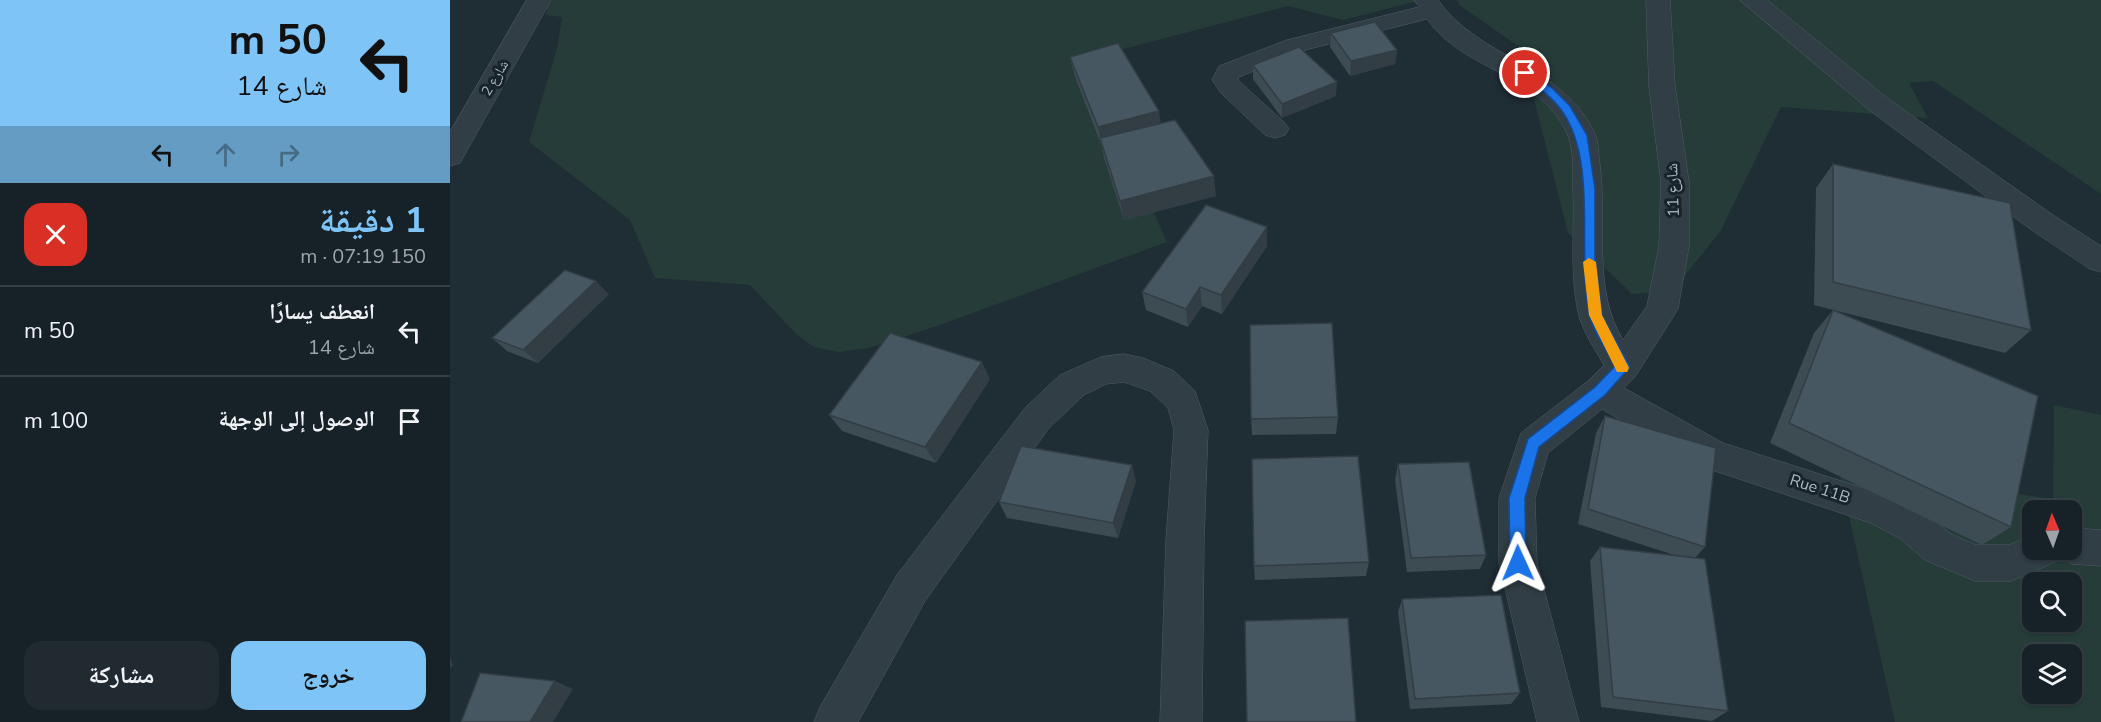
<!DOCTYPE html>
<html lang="ar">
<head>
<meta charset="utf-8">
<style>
  :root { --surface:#172228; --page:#202a30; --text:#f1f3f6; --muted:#9ea4a8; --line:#363f45; --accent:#7ec4f6 }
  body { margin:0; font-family:"Nunito Sans","Noto Naskh Arabic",sans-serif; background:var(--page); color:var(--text); direction:rtl; height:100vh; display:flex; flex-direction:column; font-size:22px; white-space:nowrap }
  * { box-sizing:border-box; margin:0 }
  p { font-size:20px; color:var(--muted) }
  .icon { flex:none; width:33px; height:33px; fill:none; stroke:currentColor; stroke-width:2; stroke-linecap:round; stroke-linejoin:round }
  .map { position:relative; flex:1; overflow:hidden; direction:ltr }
  .drawer { display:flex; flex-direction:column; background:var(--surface); width:450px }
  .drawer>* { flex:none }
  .banner { background:#7ec4f6; color:#111; overflow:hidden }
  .needle { width:39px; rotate:358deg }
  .buttons { position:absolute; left:1572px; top:500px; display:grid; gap:12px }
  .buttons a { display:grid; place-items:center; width:60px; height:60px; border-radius:12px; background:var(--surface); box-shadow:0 2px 4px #0004,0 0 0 2px var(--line); font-size:30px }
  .pin { position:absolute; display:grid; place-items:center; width:51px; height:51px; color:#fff; margin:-26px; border:3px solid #fff; border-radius:50%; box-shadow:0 2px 6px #0007 }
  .me { position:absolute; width:66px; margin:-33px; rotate:359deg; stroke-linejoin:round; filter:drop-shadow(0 0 4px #0008) }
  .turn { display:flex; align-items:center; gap:21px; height:126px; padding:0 24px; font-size:27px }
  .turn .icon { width:78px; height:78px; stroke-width:2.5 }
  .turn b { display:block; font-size:42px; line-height:51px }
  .lanes { display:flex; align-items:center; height:57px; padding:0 24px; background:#0003; justify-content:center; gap:30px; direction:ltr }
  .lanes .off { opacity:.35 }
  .round { display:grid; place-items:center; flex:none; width:63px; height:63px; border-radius:18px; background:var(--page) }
  .headline { display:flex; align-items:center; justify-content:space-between; height:102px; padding:0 24px }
  h1 { font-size:36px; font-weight:700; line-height:45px; color:var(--accent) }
  .action { display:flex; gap:12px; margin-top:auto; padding:12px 24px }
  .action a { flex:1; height:69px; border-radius:18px; background:var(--accent); color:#111; font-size:24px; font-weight:700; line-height:69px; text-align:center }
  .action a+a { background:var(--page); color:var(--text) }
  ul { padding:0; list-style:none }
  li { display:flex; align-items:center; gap:18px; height:90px; padding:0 24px; border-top:2px solid var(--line) }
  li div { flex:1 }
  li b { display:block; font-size:22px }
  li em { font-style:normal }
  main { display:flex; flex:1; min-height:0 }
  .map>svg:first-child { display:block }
</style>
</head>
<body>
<main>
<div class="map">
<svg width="1651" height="722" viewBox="0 0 1651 722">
  <rect width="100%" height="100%" fill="#1f2d35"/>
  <!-- green -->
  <path fill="#253c38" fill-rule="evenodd" d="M99,0H972L893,20L838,6L635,59L717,242L487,326L419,348L388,352L364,347L348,336L300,285L205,278L180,220L79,142L107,48L112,17L96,15Z
    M1007,0H1651V194L1483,81L1459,83L1478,118L1331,107L1270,232L1222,291L1182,294L1118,233L1071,48L1009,5Z
    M1604,405L1651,415V722H1445L1377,418L1548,491L1603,499ZM1582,510H1622V549H1582ZM1582,582H1622V621H1582ZM1582,654H1622V693H1582Z"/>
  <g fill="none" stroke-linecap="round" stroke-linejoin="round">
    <!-- minor casing -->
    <g stroke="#505c64" stroke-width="1">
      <path id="minor" d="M77,0H101L10,163L0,166V132Z
        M964,0H988C1029,59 1113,64 1145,134C1149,143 1148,155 1150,165C1157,222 1142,290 1173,340L1197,306L1209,246L1211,182L1199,86L1196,0H1220L1225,86L1239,182V246L1228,309L1185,377L1174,388L1273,443L1444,498L1477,515L1501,534L1526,545H1559L1582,535V549H1622V528L1651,530V566L1622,564L1608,556L1605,562L1561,581H1525L1475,560L1451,539L1421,523L1250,466L1152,409L1098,453L1085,498L1087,563L1129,722H1087L1049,563V498L1071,433L1138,381L1154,365C1145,350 1134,333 1129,316C1119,274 1125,230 1123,188C1123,172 1124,148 1117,133C1090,74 1012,70 977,19L855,50L789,77L788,80L835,123L839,129L835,135L825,138L815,135L770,92L762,80L769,66L837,40L969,7Z
        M1290,0H1317L1441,101L1603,215L1651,246V272L1640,269L1583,231L1423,113Z
        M674,354L693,358L724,371L745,391L758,430L754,540L752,722H710L716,540L724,430L718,408L700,391L674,382L656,384L634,395L599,428L475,601L408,722H364L370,707L447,575L575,408L610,375L651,357Z"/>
    </g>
    <!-- minor -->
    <use href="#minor" fill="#323e46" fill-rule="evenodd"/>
  </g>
  <!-- wall -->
  <path fill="#3d4b53" d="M881,33L947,50L945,64L900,76L880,47Z
    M620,57L711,124L766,196L674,220L654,158L652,147L625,77Z
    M803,65L886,96L832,118L803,79Z
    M1383,164L1581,330L1555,353L1383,310L1561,527L1532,545L1320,443L1364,333L1383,310L1364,305L1366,188Z
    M817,227V246L772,314L752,306L738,327L696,310L692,292Z
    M159,294L88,363L57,351L42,338Z
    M540,379L486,463L392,431L379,415Z
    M1155,416L1255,547L1245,558L1278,711L1262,721L1151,707L1140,561L1150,547L1224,555L1128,524L1146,433Z
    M888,417L886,434L802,435L801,419Z
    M948,464L1036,555L1030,569L957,572L945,480Z
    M686,481L668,538L557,518L549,502Z
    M919,562L916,576L805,580L804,566Z
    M952,599L1070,693L1061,704L960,709L948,612Z"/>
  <!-- shaded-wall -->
  <path fill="#323d44" d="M947,50L945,64L900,76L901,61Z
    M887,82L886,96L832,118V104Z
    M709,111L712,131L650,138L652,147L648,127Z
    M764,176L766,196L674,220L670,201Z
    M817,227V246L772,314L771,295Z
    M146,281L159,294L88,363L73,350Z
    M750,287L752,306L738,327L736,309Z
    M532,362L540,379L486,463L475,447Z
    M682,465L686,481L668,538L663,523Z
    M0,656L3,666L0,668Z
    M105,681L123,689L103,722H80Z"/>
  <!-- building -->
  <path fill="#475761" stroke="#323d44" stroke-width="1.5" d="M925,22L947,50L901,61L881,33Z
    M668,43L709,111L648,127L620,57Z
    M849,47L887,82L832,104L803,65Z
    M725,120L764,176L670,201L650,138Z
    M1383,164L1560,203L1581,330L1383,282Z
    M756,205L817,227L771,295L750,287L736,309L692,292Z
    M115,270L146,281L73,350L42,338Z
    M1383,310L1588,396L1561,527L1339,423Z
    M882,323L888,417L801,419L800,325Z
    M440,333L532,362L475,447L379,415Z
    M1155,416L1266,448L1255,547L1138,509Z
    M571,446L682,465L663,523L549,502Z
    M908,456L919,562L804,566L802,459Z
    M1019,462L1036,555L961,558L948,464Z
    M1150,547L1255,559L1278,711L1163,697Z
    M1051,595L1070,693L965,699L952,599Z
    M898,618L906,722H797L795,621Z
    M30,673L105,681L80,722H11Z"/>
  <!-- route -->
  <path fill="#1a73e8" stroke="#114b97" stroke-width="1.5" d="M1075,70L1102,88L1120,106L1137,135L1145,189V258L1152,315L1180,367L1155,395L1089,447L1075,498L1076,563L1074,568L1068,570L1062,568L1060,563L1059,498L1078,439L1145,387L1165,366C1157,350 1142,330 1139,313C1127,253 1148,162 1112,111C1102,96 1086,86 1071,76L1069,73Z"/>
  <!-- slow -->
  <path fill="#f59e0b" d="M1139,258L1146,262L1152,315L1179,368L1177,372H1167L1139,315L1133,262Z"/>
  <g text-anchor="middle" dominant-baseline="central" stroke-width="6" stroke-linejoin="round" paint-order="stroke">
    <!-- far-street labels -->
    <g font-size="14" fill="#acb9c3" stroke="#18232a">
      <text transform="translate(45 78) rotate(-59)">شارع 2</text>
    </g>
    <!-- street labels -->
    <g font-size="16" fill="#acb9c3" stroke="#18232a">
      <text transform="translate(1223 190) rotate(-92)">شارع 11</text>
      <text transform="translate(1370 489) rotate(18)">Rue 11B</text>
    </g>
  </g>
</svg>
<div class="buttons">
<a><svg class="needle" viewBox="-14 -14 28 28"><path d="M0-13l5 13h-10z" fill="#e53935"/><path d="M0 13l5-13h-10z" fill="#9ea4a8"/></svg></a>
<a><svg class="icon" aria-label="search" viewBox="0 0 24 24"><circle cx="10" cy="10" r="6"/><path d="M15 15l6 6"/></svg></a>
<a><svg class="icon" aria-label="layers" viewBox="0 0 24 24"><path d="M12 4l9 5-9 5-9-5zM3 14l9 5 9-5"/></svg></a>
</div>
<div class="pin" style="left:1075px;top:73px;background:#d93025"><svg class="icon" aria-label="arrive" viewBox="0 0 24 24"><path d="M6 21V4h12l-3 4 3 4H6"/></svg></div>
<svg class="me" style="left:1068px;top:563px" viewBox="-20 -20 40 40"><path d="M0-17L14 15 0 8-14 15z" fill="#1a73e8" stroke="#fff" stroke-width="4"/></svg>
</div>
<section class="drawer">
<div class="banner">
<div class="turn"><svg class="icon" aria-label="left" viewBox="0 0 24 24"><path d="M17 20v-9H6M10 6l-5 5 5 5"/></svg><div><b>50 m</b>شارع 14</div></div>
<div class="lanes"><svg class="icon" aria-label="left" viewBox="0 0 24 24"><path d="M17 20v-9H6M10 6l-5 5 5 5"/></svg><svg class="icon off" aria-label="ahead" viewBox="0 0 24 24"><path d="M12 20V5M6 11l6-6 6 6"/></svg><svg class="icon off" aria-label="right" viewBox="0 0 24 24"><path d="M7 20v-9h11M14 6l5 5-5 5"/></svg></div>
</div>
<div class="headline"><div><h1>1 دقيقة</h1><p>150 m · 07:19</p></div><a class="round" style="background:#d93025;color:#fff"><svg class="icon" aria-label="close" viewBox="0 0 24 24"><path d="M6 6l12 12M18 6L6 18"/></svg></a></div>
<ul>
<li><svg class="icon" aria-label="left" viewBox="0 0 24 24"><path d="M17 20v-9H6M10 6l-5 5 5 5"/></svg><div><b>انعطف يسارًا</b><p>شارع 14</p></div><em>50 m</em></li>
<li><svg class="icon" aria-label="arrive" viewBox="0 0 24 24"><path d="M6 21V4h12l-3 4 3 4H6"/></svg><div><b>الوصول إلى الوجهة</b></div><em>100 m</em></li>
</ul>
<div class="action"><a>خروج</a><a>مشاركة</a></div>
</section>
</main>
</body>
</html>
